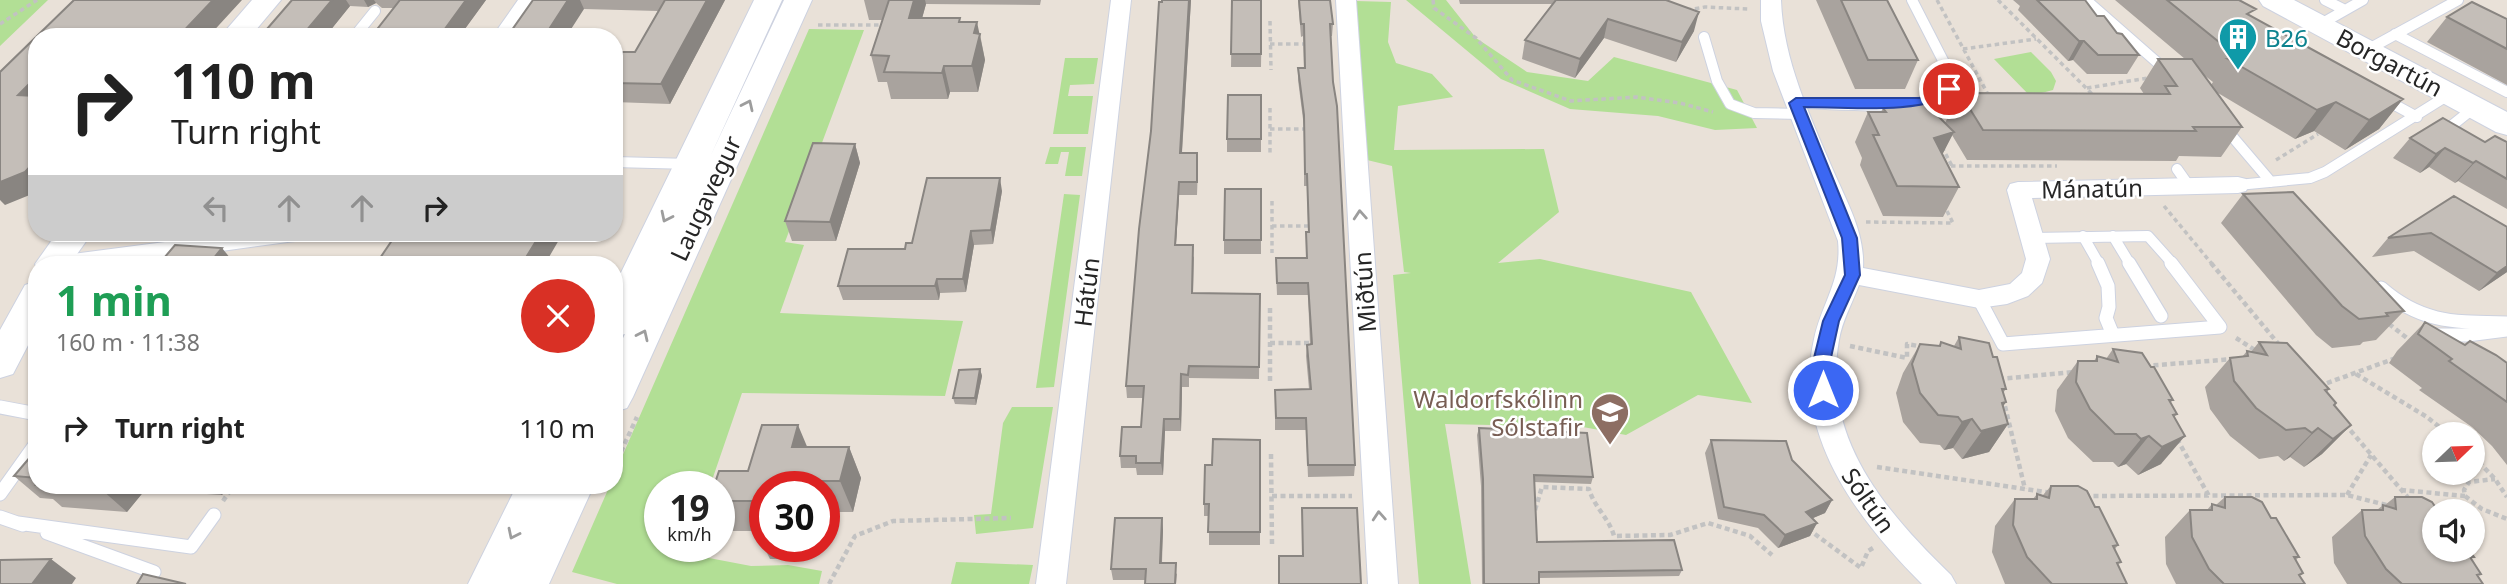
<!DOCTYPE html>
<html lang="en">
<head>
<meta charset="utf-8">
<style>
  :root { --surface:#fff; --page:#f2f2f2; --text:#222; --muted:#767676 }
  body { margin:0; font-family:"Noto Sans",sans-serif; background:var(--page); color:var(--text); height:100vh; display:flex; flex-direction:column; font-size:26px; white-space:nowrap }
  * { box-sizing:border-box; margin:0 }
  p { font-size:23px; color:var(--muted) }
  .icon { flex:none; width:38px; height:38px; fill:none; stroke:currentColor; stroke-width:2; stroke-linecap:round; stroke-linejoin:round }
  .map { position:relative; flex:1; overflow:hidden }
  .side { position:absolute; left:28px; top:256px; width:595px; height:238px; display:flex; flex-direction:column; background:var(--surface); border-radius:28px; box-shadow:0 2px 5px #0004 }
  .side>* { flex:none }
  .hud { position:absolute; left:28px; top:28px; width:595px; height:214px; border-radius:28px; box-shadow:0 2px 5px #0004; background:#fff; color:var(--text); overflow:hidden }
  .needle { width:46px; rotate:67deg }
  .fabs { position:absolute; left:2422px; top:422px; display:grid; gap:14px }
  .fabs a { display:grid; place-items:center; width:63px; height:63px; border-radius:50%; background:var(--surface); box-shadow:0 2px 5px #0004; font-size:35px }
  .speed { position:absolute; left:644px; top:471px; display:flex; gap:14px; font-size:35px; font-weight:700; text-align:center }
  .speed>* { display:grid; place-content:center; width:91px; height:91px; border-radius:50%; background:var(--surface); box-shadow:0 2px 5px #0004; line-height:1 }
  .speed small { font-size:18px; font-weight:400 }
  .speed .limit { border:10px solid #d22; background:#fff; color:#111 }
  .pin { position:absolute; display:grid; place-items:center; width:60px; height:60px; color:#fff; margin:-30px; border:4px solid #fff; border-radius:50%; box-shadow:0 2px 7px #0007 }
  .me { position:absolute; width:77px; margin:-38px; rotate:0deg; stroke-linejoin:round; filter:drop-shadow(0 0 5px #0008) }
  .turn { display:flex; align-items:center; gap:24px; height:147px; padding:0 28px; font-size:32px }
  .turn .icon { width:91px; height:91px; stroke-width:2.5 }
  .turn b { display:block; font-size:49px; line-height:60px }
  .lanes { display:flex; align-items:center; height:66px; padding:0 28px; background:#0003; justify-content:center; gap:35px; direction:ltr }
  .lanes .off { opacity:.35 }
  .round { display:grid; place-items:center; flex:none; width:74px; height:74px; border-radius:37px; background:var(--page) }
  .headline { display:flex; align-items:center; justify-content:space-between; height:119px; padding:0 28px }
  h1 { font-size:42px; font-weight:700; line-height:52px; color:#1e9e55 }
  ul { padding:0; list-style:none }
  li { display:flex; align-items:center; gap:21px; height:105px; padding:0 28px }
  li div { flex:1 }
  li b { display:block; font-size:26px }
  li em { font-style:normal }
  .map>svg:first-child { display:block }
</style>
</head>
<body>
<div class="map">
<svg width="2507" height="584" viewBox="0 0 2507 584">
  <rect width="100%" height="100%" fill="#e9e1d8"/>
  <!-- green -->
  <path fill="#b2df95" d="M0,0H48L0,46Z
    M1406,0H1446L1476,38L1527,72L1588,81L1614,57L1737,90L1757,128L1715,130L1658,116L1570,109L1501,79Z
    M1356,1L1391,2L1388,42L1396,63L1432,74L1453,97L1398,106L1394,150L1544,149L1559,212L1498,263L1540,259L1691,292L1752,403L1698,395L1626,435L1583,427L1445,424L1471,584H1419L1393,275L1411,273L1404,272L1392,166L1367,160Z
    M809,29L864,30L785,242L804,245L780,313L963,321L945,396L742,393L710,486H660V546H690L688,554L751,566L788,565L822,571L819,584H617L572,572L610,485H614V475Z
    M2031,52L2051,72L2056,81L2053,90L2030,96L1994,59Z
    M1065,58H1098L1094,84L1070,85L1068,96H1093L1088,134H1053Z
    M1050,147H1086L1082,176H1065L1069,152H1061L1058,164H1045Z
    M1064,194L1080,195L1054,387L1036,388Z
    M1012,407H1053L1033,528L976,534L974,515L991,514L1003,423Z
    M956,562L1033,565L1029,584H951Z"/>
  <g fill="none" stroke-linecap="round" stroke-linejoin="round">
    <!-- lane-far1 casing -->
    <g stroke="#cdd2e0" stroke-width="12">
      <path id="lane-far1" d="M2086,0L2167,71
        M2325,0L2345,10
        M2319,25L2363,0
        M2395,34L2507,92
        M354,37L375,11
        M1704,37L1717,81L1730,104L1754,113L1800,114
        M2367,50L2458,0
        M2384,99L2417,117
        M1795,103C1829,103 1914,112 1941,96C1948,92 1950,86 1952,78L1912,0
        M2225,128L2271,182
        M2458,132L2450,127L2475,107
        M614,162L691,164
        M2177,169L2189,186
        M2238,185L2310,178L2325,172L2450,94
        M2083,236L2099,264
        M2113,236L2130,264
        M2033,238L2148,236L2173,264"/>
    </g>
    <!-- lane casing -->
    <g stroke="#cdd2e0" stroke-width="15">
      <path id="lane" d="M2098,263L2108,286L2109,307L2106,318L2113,335
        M2129,263L2161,316
        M2381,288C2422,324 2456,322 2507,323
        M1979,299L2003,344L2220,327L2171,263
        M2433,335H2467L2507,330
        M0,407L37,414
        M0,494L37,442
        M0,517L23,525
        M18,523L191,547L214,515
        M47,533L154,572"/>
    </g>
    <!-- street casing -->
    <g stroke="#cdd2e0" stroke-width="2">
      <path id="street" d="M518,0H538L512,37H492Z
        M1111,0H1131L1066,584H1036Z
        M1336,0H1356L1398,584H1368Z
        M1761,0H1781C1783,60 1810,116 1833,170C1847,202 1865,233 1863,268L1979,290L2010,284L2022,273L2026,259L2007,190L2010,184L2018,182L2238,177L2246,179L2249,185L2246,191L2238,193L2032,198L2050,259L2042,283L2028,296L2007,304L1979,308L1859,285C1852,304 1842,321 1839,340C1821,438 1886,512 1951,575L1956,584H1922C1858,520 1792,435 1814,339C1822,302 1842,281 1838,241L1773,71L1761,21Z
        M234,233H307L303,239L295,241L127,264H53L56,258L65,255Z"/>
    </g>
    <!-- secondary casing -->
    <g stroke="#cdd2e0" stroke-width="2">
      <path id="secondary" d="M252,0H281L250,37H220Z
        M754,0H782L710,157L784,0H812L633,397L627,408L614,412V357L625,334L614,337V287Z
        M2259,0H2294L2507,112V135L2496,132L2263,6Z
        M57,233H92L70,264H37V267L35,264Z
        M37,281V328L13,374L0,378V330L25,285Z
        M517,485H594L549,584H468Z"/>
    </g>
    <!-- path-far1 -->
    <path stroke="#c2c2c2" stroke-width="3.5" stroke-dasharray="4.5 3.5" stroke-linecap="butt" d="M1433,0L1434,8L1476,38L1512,80L1571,101L1636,97L1680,103L1713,112
      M1937,0L1990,98
      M1998,0L2094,96
      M1687,10L1705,7L1748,9
      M1270,21L1271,70
      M0,24L37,0
      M818,25H884
      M1270,44H1309
      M1963,49L2036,39
      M2087,88L2148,78
      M1270,108V153
      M1270,129H1308
      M1942,147L1952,166
      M2276,160L2318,134
      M1943,166H2057
      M1272,201V253
      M2164,206L2212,264
      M1866,222L1953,223L1945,207
      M1272,226H1314"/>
    <!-- path -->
    <path stroke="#c2c2c2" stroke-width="4.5" stroke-dasharray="5 3.5" stroke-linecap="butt" d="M2211,263L2281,347
      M1270,308V382
      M2389,324L2412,342
      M2236,338L2258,352
      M1270,343H1314
      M1850,346L1907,358V344L1924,347
      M2145,366L2234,359
      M2356,374L2427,417L2448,434
      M1999,379L2074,372
      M2319,386L2396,358
      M2003,398L2025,489
      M2345,424L2410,500
      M2177,439L2209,496
      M1271,454L1272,544
      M2473,456L2495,479L2507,497
      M614,467L637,417
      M1877,467L2052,493
      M2401,490L2465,496L2464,490L2469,482L2495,479
      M2347,495L2371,455
      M1272,496H1352
      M2085,496L2347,495L2390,506
      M2465,496L2482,509L2507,519
      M223,501L234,485
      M1535,510L1542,487L1589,489C1594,507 1609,518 1614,536L1670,535L1708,523L1750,536L1772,555
      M1808,529L1861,568L1868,551L1873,548
      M829,584L855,536L893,521L1011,518"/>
    <!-- lane-far1 -->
    <use href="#lane-far1" stroke="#fff" stroke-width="10"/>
    <!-- lane -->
    <use href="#lane" stroke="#fff" stroke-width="13"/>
    <!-- street -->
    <use href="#street" fill="#fff" fill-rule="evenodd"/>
    <!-- secondary -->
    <use href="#secondary" fill="#fff" fill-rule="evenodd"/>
  </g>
  <!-- wall -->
  <path fill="#a9a39e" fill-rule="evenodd" d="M292,0H486L459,37H371L394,8H382L376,3L368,7L350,6L325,37H260Z
    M533,0H725L670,104L614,102V52H635L658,11L584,9Z
    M864,0H1041L1040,5L926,4L922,18H960V22L980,34L985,60L978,92H950L948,99H891L887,82H878L871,55L883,20H869Z
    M1162,0H1191L1182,153L1198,166L1197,195H1179L1176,245L1194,257L1193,293L1260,294L1259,379L1189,378V387H1182L1181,431H1165L1163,475H1137L1136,468H1121L1120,456L1141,427L1143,398H1127L1126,386L1151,131Z
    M1232,0H1262L1261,67H1231Z
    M1298,0H1330L1333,24L1332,36H1331L1333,82L1355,465L1354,476L1308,477L1306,430H1275V390L1309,389L1306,356L1307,345H1310L1308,295H1277L1276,270V258H1306V232H1308L1307,186H1304V127L1298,80V68H1304L1303,36L1301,37Z
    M1459,0H1666L1694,31L1676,62L1604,38L1575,78L1522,59L1525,40L1552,4H1460Z
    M1816,0H1887L1918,60L1905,89H1855Z
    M2013,0H2085L2097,16L2139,55L2127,74H2087L2073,60L2068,61L2018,10L2020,6Z
    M2115,0H2239L2251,17L2403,99L2379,129L2345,150L2314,131L2295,139L2218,93L2242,127L2221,157L2179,156L2176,161L1967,160L1952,135L1942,154L1959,187L1943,217L1883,216L1860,165L1862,158L1855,142L1868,112H1881L1883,108L1945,123L1960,93L2144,94L2140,88L2158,59H2185ZM2204,75L2213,82L2211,85Z
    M2447,17L2507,19V85L2427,42Z
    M1261,95V152H1227V139Z
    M2410,138L2507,142V209L2458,181L2455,183L2429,167L2420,173L2393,158Z
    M855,144L860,163L836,241H792L785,221Z
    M1261,189V254H1224V240Z
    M1002,191L993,244L974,245L966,292L940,293L939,300H843L838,286L905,249L912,243Z
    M2243,194L2404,311L2376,340L2363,342L2360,345L2332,348L2316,335L2221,223Z
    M2454,196L2507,227V272L2479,291L2414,251L2372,257L2388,238Z
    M2425,322L2465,345L2507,363V465L2492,446L2472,427L2419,390L2422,388L2389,363L2397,351Z
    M1959,337L1993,357L2006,389L2003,393L2006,402L2003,406L2008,424L1989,452L1962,459L1953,448L1944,450L1940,445L1920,443L1903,422L1896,393L1903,373L1920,344L1939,346L1941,342L1954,346Z
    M2259,342L2329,389L2327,392L2334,405L2351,425L2322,454L2304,467L2290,457L2284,461L2278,456L2259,459L2230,436L2210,409L2205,387L2230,358L2242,357L2247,351L2251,352Z
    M2113,349L2151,367L2173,400L2170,403L2177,414L2174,417L2161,464L2138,475L2126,464L2118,467L2113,462H2093L2068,438L2055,411L2057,390L2078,361H2094L2097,356L2106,359Z
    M980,369L982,376L976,405L955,404L953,398Z
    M1479,428L1593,477L1591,484L1534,482L1537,542L1682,570L1679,576L1539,578V584H1482L1481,486L1477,435Z
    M1260,440V545H1209V516H1204V504L1212,465Z
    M1711,440L1792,460L1832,500L1825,513L1813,518L1817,523L1810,536L1778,548L1758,528L1718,519L1705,453Z
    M807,447H849L861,478L853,512H824V486H765V546H811L807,559H770L756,531H726L719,518V486L748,471Z
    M37,449V485H229L222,495L145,490L127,512L62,507L53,499L40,498L14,476Z
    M2051,486L2095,507L2118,545L2115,549L2118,565L2127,584H2005L1992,552L1995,526L2015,499H2033L2037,494L2043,495Z
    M2225,497L2271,518L2299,557L2296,560L2303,573L2300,576L2305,584H2176L2166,564L2165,537L2190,510H2207L2212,504L2216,505Z
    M2395,497L2438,511L2474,557L2471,559L2478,576L2483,584H2347L2334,563L2332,537L2362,510H2377L2383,505H2385Z
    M1162,518L1163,530L1162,563L1177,574L1176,584H1145V580H1113L1111,569Z"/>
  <!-- shaded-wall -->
  <path fill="#898581" d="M213,0H242L208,37H178Z
    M332,0H346L350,6L325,37H301Z
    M364,0H374L376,3L368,7Z
    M466,0H486L459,37H439Z
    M568,0H580L584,9L566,37H544Z
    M707,0H725L670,104L661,84Z
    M914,0H925L926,4L915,44L909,18Z
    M1189,0H1191L1181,166L1180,153Z
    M1699,12L1694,31L1676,62L1682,42Z
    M1608,19L1604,38L1575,78L1580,59Z
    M977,22L985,60L978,92L972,66L974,33Z
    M2079,41H2084L2073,60L2068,61Z
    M944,66L950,92L948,99L942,73Z
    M37,76V110L18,95Z
    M2403,99L2379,129L2345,150L2369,120Z
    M2336,102L2314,131L2295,139L2317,110Z
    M1954,132L1939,161L1934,138Z
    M855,144L860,163L836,241L830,222Z
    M2445,148L2429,167L2420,173L2436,154Z
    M37,159V192L5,205L0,200V182Z
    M2476,161L2458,181L2455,183L2473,163Z
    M1000,178L1002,191L993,244L991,230Z
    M1179,182V195L1175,258V245Z
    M971,231L974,245L966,292L963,279Z
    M541,233H563L545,264H522Z
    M222,248L235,264H209Z
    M2507,266V272L2479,291L2497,273Z
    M937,279L940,293L939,300L935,286Z
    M980,369L982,376L976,405L975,398Z
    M1181,374L1182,387L1181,431L1180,419Z
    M2006,402L1987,430L2008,424L1989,452L1962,459L2002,403Z
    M1164,419L1165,431L1163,475L1161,463Z
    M1972,419L1953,448L1944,450L1962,422Z
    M798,425L811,456L792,447Z
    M2351,425L2322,454L2304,467L2333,439Z
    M2318,428L2290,457L2284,461L2312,433Z
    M2149,436L2126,464L2118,467L2141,439Z
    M2185,436L2161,464L2138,475L2162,447Z
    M849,447L861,478L853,512L840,481Z
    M106,485H139L145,490L127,512L102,490Z
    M211,485H229L222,495Z
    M1832,500L1825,513L1799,524L1806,512Z
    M1162,518L1163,530L1161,574L1160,563Z
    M1817,523L1810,536L1778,548L1785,535Z
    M801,546H811L807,559Z
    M51,559L76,578L72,584H32Z"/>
  <!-- building -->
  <path fill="#c4beb8" stroke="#898581" stroke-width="2" d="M74,0H213L178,37H37V76L18,95L37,96V159L25,172L0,182V72Z
    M292,0H332L301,37H260Z
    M400,0H466L439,37H371Z
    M533,0H568L544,37H507Z
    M665,0H707L661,84L614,83V52H635Z
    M889,0H914L909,18H960L959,22H977L974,33L980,34L972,66H944L942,73L884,72L889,56L871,55Z
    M1162,0H1189L1180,153H1197V182H1179L1175,245H1193L1192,293L1260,294L1259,367L1189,366L1188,375L1181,374L1180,419H1164L1161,463H1136V456H1120L1122,427H1141L1144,386H1126L1139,229L1151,131L1159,2H1162Z
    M1232,0H1261V54H1231Z
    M1299,0H1330L1333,24H1330L1333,82L1337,106L1355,465H1308L1306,418H1276L1275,390L1311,389L1307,345L1312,344L1308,283H1277L1276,258H1307L1306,232H1309L1307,174H1305L1304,115L1298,68H1305L1304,24H1301Z
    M1556,0H1666L1699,12L1682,42L1608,19L1580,59L1525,40Z
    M1841,0H1887L1918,60H1868Z
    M2037,0H2085L2097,16H2104L2117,33L2122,34L2139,55H2098L2084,41H2079Z
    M2167,0H2239L2256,9L2247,14L2403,99L2369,120L2336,102L2317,110L2228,59H2240Z
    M2472,2L2507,19V49L2447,17Z
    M2158,59H2192L2242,127H2193L2196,131L1983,130L1960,93L2170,94L2165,86H2177Z
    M1228,95H1261V139H1227Z
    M1921,99L1954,132L1934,138L1959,187L1897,186L1873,135H1879L1868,112H1886L1883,108Z
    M2443,118L2485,142L2495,136L2507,142V179L2476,161L2473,163L2445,148L2436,154L2410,138Z
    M813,143L855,144L830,222L785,221Z
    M927,178H1000L991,230L971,231L963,279H937L935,286H838L848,249H905L906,243H912Z
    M1225,189H1261V240H1224Z
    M2293,192L2404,311L2386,313L2388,316L2359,319L2342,306L2243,194Z
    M2454,196L2507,227V266L2497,273L2431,233L2388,238Z
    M397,233H541L522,264H376Z
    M175,245L222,248L209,264H159Z
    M2425,322L2465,345L2470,341L2496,355L2507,363V402L2449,361L2452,359L2418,334Z
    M1959,337L1989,343L1993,357H1997L2006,389H2002L2006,402L2002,403L2008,424L1981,431L1972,419L1962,422L1958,417L1938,415L1920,393L1912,364L1920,344L1940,346L1941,342L1961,349Z
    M2259,342L2287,343L2329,389L2325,390L2336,403L2334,405L2351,425L2333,439L2318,428L2312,433L2305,428L2286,430L2256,408L2234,381L2230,358L2248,356L2247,351L2267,355Z
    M2113,349L2142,353L2151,367H2154L2173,400H2169L2177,414L2173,415L2185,436L2162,447L2149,436L2141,439L2136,434H2115L2090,409L2076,382L2078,361H2097V356L2118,362Z
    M980,369L975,398H953L959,370Z
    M762,425H798L792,447H849L840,481H806L805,486H765V529H755L763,501H719V486H714L719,471H748Z
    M1479,428L1587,433L1593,477L1534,475L1537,542L1674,540L1682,570L1539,572V584H1484L1483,479Z
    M1213,439L1260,440V532H1208L1209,504H1204L1205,465H1212Z
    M1711,440L1786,441L1792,460L1832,500L1806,512L1817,523L1785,535L1764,515L1724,507Z
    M37,449V478L14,476Z
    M37,484V485H106L102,490L36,485Z
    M2051,486H2078L2087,491L2095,507H2099L2118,545L2113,546L2121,562L2117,563L2127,584H2052L2027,557L2013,525L2015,499H2037V494L2049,498Z
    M2225,497H2252L2262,502L2271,518H2276L2299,557H2294L2303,573L2299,575L2305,584H2224L2209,569L2192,537L2190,510H2212V504L2225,508Z
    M2395,497H2422L2432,502L2438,511H2434V550H2469L2474,557H2470L2481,574L2477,575L2483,584H2402L2386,569L2365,536L2362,510H2383V505L2396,509Z
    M1302,508H1357L1361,584H1279V556H1303Z
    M1115,518H1162L1160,563H1176L1175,584H1145L1146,569H1111Z
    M51,559L32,584H0V560Z
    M143,574L186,584H137Z"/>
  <!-- one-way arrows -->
  <defs><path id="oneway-chevron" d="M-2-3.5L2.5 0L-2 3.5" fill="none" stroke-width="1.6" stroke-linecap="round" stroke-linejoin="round" transform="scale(1.75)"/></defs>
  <g stroke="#9d9d9d">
    <use href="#oneway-chevron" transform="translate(748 105) rotate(-65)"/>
    <use href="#oneway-chevron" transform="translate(1360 215) rotate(-94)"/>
    <use href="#oneway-chevron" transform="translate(666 217) rotate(116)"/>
    <use href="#oneway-chevron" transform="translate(643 335) rotate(-65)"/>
    <use href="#oneway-chevron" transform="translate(1379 516) rotate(-94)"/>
    <use href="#oneway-chevron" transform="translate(513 534) rotate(116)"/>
  </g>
  <!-- route -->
  <path fill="#3b67f3" stroke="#26439e" stroke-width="2" d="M1949,85L1956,89C1933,116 1840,107 1804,107L1857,238L1860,275L1839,321L1830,362L1831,390L1829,395H1817L1813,362L1823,321L1845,275L1842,238L1789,103L1796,98H1920L1933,95Z"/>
  <!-- icons -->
  <defs>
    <g id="building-pin" transform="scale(2.0125)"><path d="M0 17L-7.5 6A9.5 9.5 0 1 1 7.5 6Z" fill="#0f9aa8" stroke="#fff"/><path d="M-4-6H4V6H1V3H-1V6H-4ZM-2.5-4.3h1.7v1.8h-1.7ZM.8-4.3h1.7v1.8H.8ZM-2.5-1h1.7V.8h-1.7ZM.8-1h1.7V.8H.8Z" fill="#fff"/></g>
    <g id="school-pin" transform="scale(2.0125)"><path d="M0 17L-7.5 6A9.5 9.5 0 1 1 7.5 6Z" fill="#8d6e63" stroke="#fff"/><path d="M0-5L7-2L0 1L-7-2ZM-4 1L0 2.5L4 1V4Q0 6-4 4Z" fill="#fff"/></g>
  </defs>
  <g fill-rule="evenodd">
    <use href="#building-pin" x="2238" y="37"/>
    <use href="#school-pin" x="1610" y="412"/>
  </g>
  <g text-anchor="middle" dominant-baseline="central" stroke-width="5" stroke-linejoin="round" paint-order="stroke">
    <!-- culture labels -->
    <g font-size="24" fill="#0d838f" stroke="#fff" text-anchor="start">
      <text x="2265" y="37">B26</text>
    </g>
    <!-- street labels -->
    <g font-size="24" fill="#262626" stroke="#fff">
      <text transform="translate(2390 62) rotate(28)">Borgartún</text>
      <text transform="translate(2092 188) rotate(-1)">Mánatún</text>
      <text transform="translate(705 198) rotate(-65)">Laugavegur</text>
      <text transform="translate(1086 292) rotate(-83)">Hátún</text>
      <text transform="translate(1364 292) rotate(-94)">Miðtún</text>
      <text transform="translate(1869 500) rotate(55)">Sóltún</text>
    </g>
    <!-- education labels -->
    <g font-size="24" fill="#785e54" stroke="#fff" text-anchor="end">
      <text x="1583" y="398">Waldorfskólinn<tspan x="1583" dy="28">Sólstafir</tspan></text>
    </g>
  </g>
</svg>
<div class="fabs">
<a><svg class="needle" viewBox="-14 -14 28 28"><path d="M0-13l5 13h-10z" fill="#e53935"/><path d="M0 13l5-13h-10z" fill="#767676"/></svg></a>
<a><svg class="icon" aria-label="sound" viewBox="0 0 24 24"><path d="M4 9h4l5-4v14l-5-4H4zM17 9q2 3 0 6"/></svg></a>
</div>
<div class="speed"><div>19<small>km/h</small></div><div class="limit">30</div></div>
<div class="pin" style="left:1949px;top:89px;background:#d93025"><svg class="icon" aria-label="arrive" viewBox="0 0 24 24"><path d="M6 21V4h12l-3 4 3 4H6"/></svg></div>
<svg class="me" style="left:1823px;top:390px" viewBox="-20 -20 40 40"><circle r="17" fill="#3b67f3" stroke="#fff" stroke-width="3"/><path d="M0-11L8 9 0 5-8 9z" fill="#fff"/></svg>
<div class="hud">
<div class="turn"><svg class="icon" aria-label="right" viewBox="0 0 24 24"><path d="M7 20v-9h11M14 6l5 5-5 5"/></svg><div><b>110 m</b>Turn right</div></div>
<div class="lanes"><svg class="icon off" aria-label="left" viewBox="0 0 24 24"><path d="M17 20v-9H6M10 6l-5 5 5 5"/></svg><svg class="icon off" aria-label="ahead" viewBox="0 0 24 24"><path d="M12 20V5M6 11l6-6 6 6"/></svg><svg class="icon off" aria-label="ahead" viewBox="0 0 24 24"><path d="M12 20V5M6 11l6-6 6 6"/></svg><svg class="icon" aria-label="right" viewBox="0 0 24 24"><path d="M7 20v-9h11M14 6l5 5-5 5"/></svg></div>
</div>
<section class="side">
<div class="headline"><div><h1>1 min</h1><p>160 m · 11:38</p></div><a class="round" style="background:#d93025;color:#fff"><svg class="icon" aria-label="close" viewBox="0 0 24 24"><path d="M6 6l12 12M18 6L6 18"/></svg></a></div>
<ul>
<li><svg class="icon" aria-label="right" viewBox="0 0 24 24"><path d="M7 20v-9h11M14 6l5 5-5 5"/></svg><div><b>Turn right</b></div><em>110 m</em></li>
</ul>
</section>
</div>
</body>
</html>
